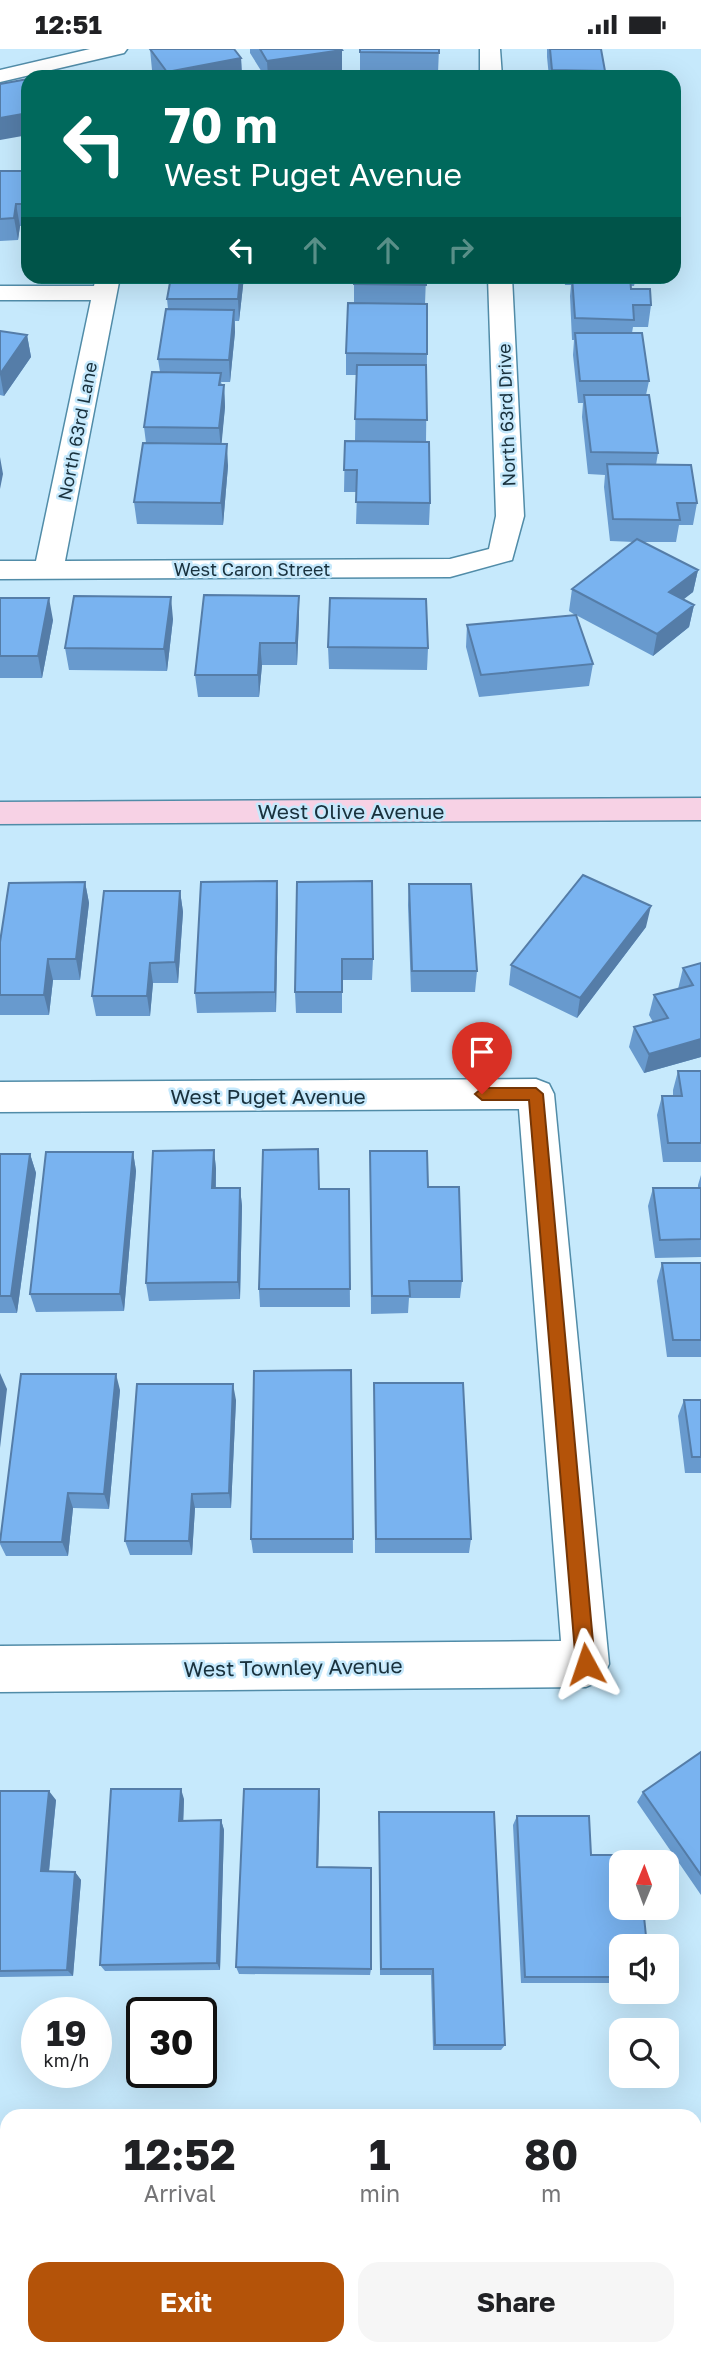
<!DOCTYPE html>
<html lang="en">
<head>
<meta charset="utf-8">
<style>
  :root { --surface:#fff; --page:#f6f6f6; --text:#202124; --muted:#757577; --accent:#b45309 }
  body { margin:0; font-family:"Golos Text",sans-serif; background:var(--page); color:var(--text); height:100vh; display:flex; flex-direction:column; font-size:26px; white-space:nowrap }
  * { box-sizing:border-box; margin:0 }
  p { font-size:23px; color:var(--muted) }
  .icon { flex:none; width:38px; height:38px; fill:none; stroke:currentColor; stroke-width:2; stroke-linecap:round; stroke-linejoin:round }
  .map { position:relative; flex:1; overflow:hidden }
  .panel { position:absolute; left:0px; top:2060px; width:702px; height:247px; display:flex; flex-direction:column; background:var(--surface); border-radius:21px 21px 0 0; box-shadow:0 7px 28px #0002 }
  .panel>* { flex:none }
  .top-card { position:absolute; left:21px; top:21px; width:660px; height:214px; border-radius:21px; box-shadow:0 7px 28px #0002; background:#00695c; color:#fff; overflow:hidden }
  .needle { width:46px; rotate:1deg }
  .tools { position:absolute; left:609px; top:1801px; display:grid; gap:14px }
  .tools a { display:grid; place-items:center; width:70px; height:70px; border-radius:14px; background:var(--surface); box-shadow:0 7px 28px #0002; font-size:35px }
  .speed { position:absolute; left:21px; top:1948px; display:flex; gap:14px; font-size:35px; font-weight:700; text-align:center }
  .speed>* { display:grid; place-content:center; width:91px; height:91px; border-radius:50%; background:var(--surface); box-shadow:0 7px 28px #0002; line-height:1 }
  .speed small { font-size:18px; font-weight:400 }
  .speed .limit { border:4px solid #111; border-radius:10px; background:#fff; color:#111 }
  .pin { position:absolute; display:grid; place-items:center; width:60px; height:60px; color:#fff; margin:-72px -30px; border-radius:50% 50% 50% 0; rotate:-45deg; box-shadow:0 0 7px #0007 }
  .pin .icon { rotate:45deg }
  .me { position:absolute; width:77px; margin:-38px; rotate:355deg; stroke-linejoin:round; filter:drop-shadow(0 0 5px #0008) }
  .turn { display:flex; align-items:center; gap:24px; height:147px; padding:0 28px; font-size:32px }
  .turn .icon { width:91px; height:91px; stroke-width:2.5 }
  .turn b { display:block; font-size:49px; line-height:60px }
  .lanes { display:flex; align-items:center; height:66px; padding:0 28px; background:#0003; justify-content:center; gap:35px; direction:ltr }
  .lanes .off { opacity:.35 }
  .eta { display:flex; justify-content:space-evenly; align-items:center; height:119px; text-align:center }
  .eta b { font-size:42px; font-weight:700; line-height:49px }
  .primary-button { display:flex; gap:14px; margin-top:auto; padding:14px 28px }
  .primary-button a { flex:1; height:80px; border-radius:21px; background:var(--accent); color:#fff; font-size:28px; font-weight:700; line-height:80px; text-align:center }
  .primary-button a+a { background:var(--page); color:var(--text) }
  .status { display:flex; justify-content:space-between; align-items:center; height:49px; padding:0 35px; background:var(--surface); direction:ltr }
  .status svg { height:19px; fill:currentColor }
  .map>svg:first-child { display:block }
</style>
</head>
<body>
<div class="status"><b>12:51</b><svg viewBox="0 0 49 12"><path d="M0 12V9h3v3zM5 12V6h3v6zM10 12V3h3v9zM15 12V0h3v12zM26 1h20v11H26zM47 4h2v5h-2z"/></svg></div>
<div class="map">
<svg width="701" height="2305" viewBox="0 0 701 2305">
  <rect width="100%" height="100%" fill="#c6e9fc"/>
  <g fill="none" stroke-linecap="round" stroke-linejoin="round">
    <!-- street casing -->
    <g stroke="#518ca8" stroke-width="3">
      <path id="street" d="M90,0H127L124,4L0,33V21Z
        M480,0H500L502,28H480Z
        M96,228H120L65,512L450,510L489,500L496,467L488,228H512L524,467L512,511L450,528L0,530V512H36L91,251H0V237H94Z
        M536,1030L549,1035L554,1045L609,1615L602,1631L586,1638L0,1643V1597L561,1592L519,1060L0,1063V1033Z"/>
    </g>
    <!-- secondary casing -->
    <g stroke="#518ca8" stroke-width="3">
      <path id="secondary" d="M701,749V771L0,775V753Z"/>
    </g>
    <!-- street -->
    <use href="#street" fill="#fff" fill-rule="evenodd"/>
    <!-- secondary -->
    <use href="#secondary" fill="#f7d2e5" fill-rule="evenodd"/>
  </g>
  <!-- wall -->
  <path fill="#689ace" d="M150,0L241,9L242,28H157L152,21Z
    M250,0H341L342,22L302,28H265L250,4Z
    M360,0H439L438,24H360Z
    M547,0H601L605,22L604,28H549L547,8Z
    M0,122H28V177H20L18,191L0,192Z
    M171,228H244L239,272H235V283L230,333H221L222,336H224L225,358L221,395L228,417L223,476L137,475L134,453L146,394L144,378L160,323L158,310L168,260L167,250Z
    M354,228H426L425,255L427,305L426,393L355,392L356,326H346V304L354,254Z
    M564,228H636L634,237H631V240L651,256L648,278H633L632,284L649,332L646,346L658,404L656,416L697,454L693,476H679L676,493H642L698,521L693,543L683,550L694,556L689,578L653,607L576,566L593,615L589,637L479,648L466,598L467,576L575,566L569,562L572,540L634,493L610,492L604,438L605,426L588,425L582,368L583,354H578L573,306L574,291H572L570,247L571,236H565Z
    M0,282L27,286L31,308L4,347L0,346Z
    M345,392L430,454L429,476L356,475L357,443H344Z
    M299,547V569L297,616H262L259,648H198L195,626Z
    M0,549L53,571L42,629H0Z
    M173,570L167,622L69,621L65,599Z
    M328,598L428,599L427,621L329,620Z
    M277,832L278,853L276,963L197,964L195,944Z
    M85,833L89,854L80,931H53L49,966H0V893Z
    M297,833L373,910L372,931H342V964H296L295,943Z
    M409,835L477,922L475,943H411L408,856Z
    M180,842L183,863L178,934H153L150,967H96L92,947Z
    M646,878L577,969L509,936L511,916Z
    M701,914V1008L644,1024L629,998L634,978L653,973L649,966L654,946L678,940L683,919Z
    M678,1022H701V1113H663L657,1066L662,1047H673V1041Z
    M214,1101L216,1120V1139H240L242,1157L240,1250L149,1252L146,1234Z
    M133,1103L136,1122L124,1262L36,1263L30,1245Z
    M0,1105H30L36,1124L17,1264H0Z
    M370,1121L428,1138L462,1232L460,1249H409L408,1264L371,1265Z
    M701,1126V1208L655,1209L648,1157L653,1139H698V1136Z
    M319,1140H349L350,1258H260L259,1240Z
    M662,1214H701V1308H667L657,1232Z
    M351,1321L353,1504H253L251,1490Z
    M374,1334L471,1490L469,1504H375Z
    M120,1341L109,1460L73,1459L68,1507H6L0,1495V1486Z
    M236,1351L231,1459H195L192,1506H130L125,1492Z
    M684,1351H701V1424H685L678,1367Z
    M701,1703V1846L637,1753L643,1743Z
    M319,1740L318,1818L371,1920L370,1926L239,1925L236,1918Z
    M0,1742L56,1751L49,1823H75L81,1831L73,1927L0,1928Z
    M184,1750L183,1772L221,1771L224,1781L220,1921L105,1922L100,1916Z
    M379,1763L505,1996L501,2001H433L431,1926H380Z
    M517,1767L591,1806L621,1897V1934H521L513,1776Z
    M695,2120H701V2305L695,2245Z
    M547,2300H631L632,2305H547Z"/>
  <!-- shaded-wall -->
  <path fill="#557da8" d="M342,1V22L302,28H268L267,12Z
    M241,9L242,28H168L167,23Z
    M28,64V86L0,91V69Z
    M16,155L20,177L18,191L14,169Z
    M240,228H244L239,272L238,250Z
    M234,261L235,283L230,333L229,311Z
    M27,286L31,308L4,347L0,325Z
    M224,336L225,358L221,401L219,379Z
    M227,395L228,417L223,476L221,454Z
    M0,408L3,425L0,440Z
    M698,521L693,543L665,565L669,543Z
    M299,547V569L297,616L296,594Z
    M171,548L173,570L167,622L164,600Z
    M49,549L53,571L42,629L38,607Z
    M694,556L689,578L653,607L657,585Z
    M260,594L262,616L259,648L258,626Z
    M277,832L278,853L276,963L275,943Z
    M85,833L89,854L80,931L76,910Z
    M180,842L183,863L178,934L175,913Z
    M651,857L646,878L577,969L580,949Z
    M48,910L53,931L49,966L44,946Z
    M150,914L153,934L150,967L147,947Z
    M701,990V1008L644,1024L649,1005Z
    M214,1101L216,1120L215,1158L212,1139Z
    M133,1103L136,1122L124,1262L120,1245Z
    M30,1105L36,1124L17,1264L11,1247Z
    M240,1139L242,1157L240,1250L238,1233Z
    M0,1324L7,1340L0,1399Z
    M116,1325L120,1341L109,1460L104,1445Z
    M233,1335L236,1351L231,1459L229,1444Z
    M68,1444L73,1459L68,1507L62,1493Z
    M192,1445L195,1459L192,1506L189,1492Z
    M181,1740L184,1750L183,1781L179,1772Z
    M319,1740L320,1750L318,1826L317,1818Z
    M49,1742L56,1751L48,1831L41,1822Z
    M221,1771L224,1781L220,1921L217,1914Z
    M75,1823L81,1831L73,1927L67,1921Z
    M41,2300H49L48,2305H40Z
    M197,2300H201V2305H197Z"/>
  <!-- building -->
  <path fill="#79b3f0" stroke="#557da8" stroke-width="2" d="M150,0H234L241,9L167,23Z
    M260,0H341L342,1L267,12Z
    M360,0H439V4L360,3Z
    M550,0H601L605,22L552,21Z
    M52,26L53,28H38Z
    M28,30V64L0,69V35Z
    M0,122H28V155H16L14,169L0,170Z
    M171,228H240L238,250H167Z
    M354,228H426V236L354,235Z
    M572,228H630L631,240H650L651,256H633L634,271L575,269Z
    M348,254L427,255V305L346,304Z
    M166,260L234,261L229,311L158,310Z
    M0,282L27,286L0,325Z
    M575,284H642L649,332H580Z
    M357,316H426L427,371L355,370Z
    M152,323L221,324L219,336H224L219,379L144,378Z
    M584,346H649L658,404L591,403Z
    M345,392L429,393L430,454L356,453L357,421H344Z
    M143,394L227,395L221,454L134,453Z
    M607,415L691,416L697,454H677L680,471L613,470Z
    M637,490L698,521L669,543L694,556L657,585L572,540Z
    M204,546L299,547L296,594H260L258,626H195Z
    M74,547L171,548L164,600L65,599Z
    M0,549H49L38,607H0Z
    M330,549L426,550L428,599L328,598Z
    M576,566L593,615L481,626L467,576Z
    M583,826L651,857L580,949L511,916Z
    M277,832L275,943L195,944L201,833Z
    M372,832L373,910H342V943H295L297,833Z
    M85,833L76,910H48L44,946H0V893L9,834Z
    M409,835H471L477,922H412Z
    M104,842H180L175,913L150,914L147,947H92Z
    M701,914V990L649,1005L634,978L668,969L654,946L693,936L683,919Z
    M678,1022H701V1094H668L662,1047H682Z
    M318,1100L319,1140H349L350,1240H259L263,1101Z
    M214,1101L212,1139H240L238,1233L146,1234L153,1102Z
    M370,1102H427L428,1138H459L462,1232H409L410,1247H372Z
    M46,1103H133L120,1245H30Z
    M0,1105H30L11,1247H0Z
    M653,1139H701V1190L660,1191Z
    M662,1214H701V1291H673Z
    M351,1321L353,1490H251L254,1322Z
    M21,1325H116L104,1445L68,1444L62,1493H0Z
    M374,1334H463L471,1490H376Z
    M137,1335H233L229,1444L192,1445L189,1492H125Z
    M684,1351H701V1408H692Z
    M701,1703V1826L643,1743Z
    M111,1740H181L179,1772L221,1771L217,1914L100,1916Z
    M244,1740H319L317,1818L371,1819V1920L236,1918Z
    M0,1742H49L41,1822L75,1823L67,1921L0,1922Z
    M379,1763H494L505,1996H435L433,1920H381Z
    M517,1767H589L591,1806H638L639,1813H621V1858H643L647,1897H621V1928H525Z
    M0,2105H7V2300H41L40,2305H0Z
    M695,2120H701V2221L695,2162Z
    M68,2300H197V2305H68Z
    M232,2300H359V2302L313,2303V2305H231Z
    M390,2300H518V2305H391Z
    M552,2300H631L632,2305H552Z"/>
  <!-- route -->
  <path fill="#b45309" stroke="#753606" stroke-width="2" d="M482,1039H536L543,1045L595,1615L593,1622L586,1624L579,1622L576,1615L529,1051H482L475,1045Z"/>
  <g text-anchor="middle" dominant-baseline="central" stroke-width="5" stroke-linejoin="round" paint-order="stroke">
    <!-- far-street labels -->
    <g font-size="18" fill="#19313d" stroke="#c6e9fc">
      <text transform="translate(506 366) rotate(-92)">North 63rd Drive</text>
      <text transform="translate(77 382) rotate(-79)">North 63rd Lane</text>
      <text x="252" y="520">West Caron Street</text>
    </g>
    <!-- street labels -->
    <g font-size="21" fill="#19313d" stroke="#c6e9fc">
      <text x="351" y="762">West Olive Avenue</text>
      <text x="268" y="1047">West Puget Avenue</text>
      <text transform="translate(293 1618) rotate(-1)">West Townley Avenue</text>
    </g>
  </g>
</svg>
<div class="tools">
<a><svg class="needle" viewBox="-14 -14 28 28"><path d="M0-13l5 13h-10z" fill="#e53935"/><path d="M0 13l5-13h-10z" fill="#757577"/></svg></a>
<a><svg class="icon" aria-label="sound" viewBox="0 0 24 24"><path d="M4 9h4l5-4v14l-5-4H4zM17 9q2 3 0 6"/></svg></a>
<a><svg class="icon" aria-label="search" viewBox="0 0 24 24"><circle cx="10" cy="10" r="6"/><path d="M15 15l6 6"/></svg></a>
</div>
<div class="speed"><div>19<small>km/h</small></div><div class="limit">30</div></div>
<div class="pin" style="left:482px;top:1045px;background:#d93025"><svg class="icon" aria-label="arrive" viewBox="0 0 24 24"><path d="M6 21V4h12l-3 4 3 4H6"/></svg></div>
<svg class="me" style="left:586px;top:1615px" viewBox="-20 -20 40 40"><path d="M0-17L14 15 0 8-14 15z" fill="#b45309" stroke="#fff" stroke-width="4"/></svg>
<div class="top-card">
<div class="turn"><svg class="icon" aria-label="left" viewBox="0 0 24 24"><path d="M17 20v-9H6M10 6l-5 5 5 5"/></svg><div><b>70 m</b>West Puget Avenue</div></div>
<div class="lanes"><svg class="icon" aria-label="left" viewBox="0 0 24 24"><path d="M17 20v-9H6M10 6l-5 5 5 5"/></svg><svg class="icon off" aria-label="ahead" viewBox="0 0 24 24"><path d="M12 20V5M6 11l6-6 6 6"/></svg><svg class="icon off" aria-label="ahead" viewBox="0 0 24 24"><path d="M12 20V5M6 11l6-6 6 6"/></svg><svg class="icon off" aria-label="right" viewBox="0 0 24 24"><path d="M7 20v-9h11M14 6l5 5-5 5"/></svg></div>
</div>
<section class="panel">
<div class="eta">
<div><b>12:52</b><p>Arrival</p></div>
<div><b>1</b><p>min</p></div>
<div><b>80</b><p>m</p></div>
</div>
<div class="primary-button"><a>Exit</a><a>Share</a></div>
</section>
</div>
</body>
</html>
